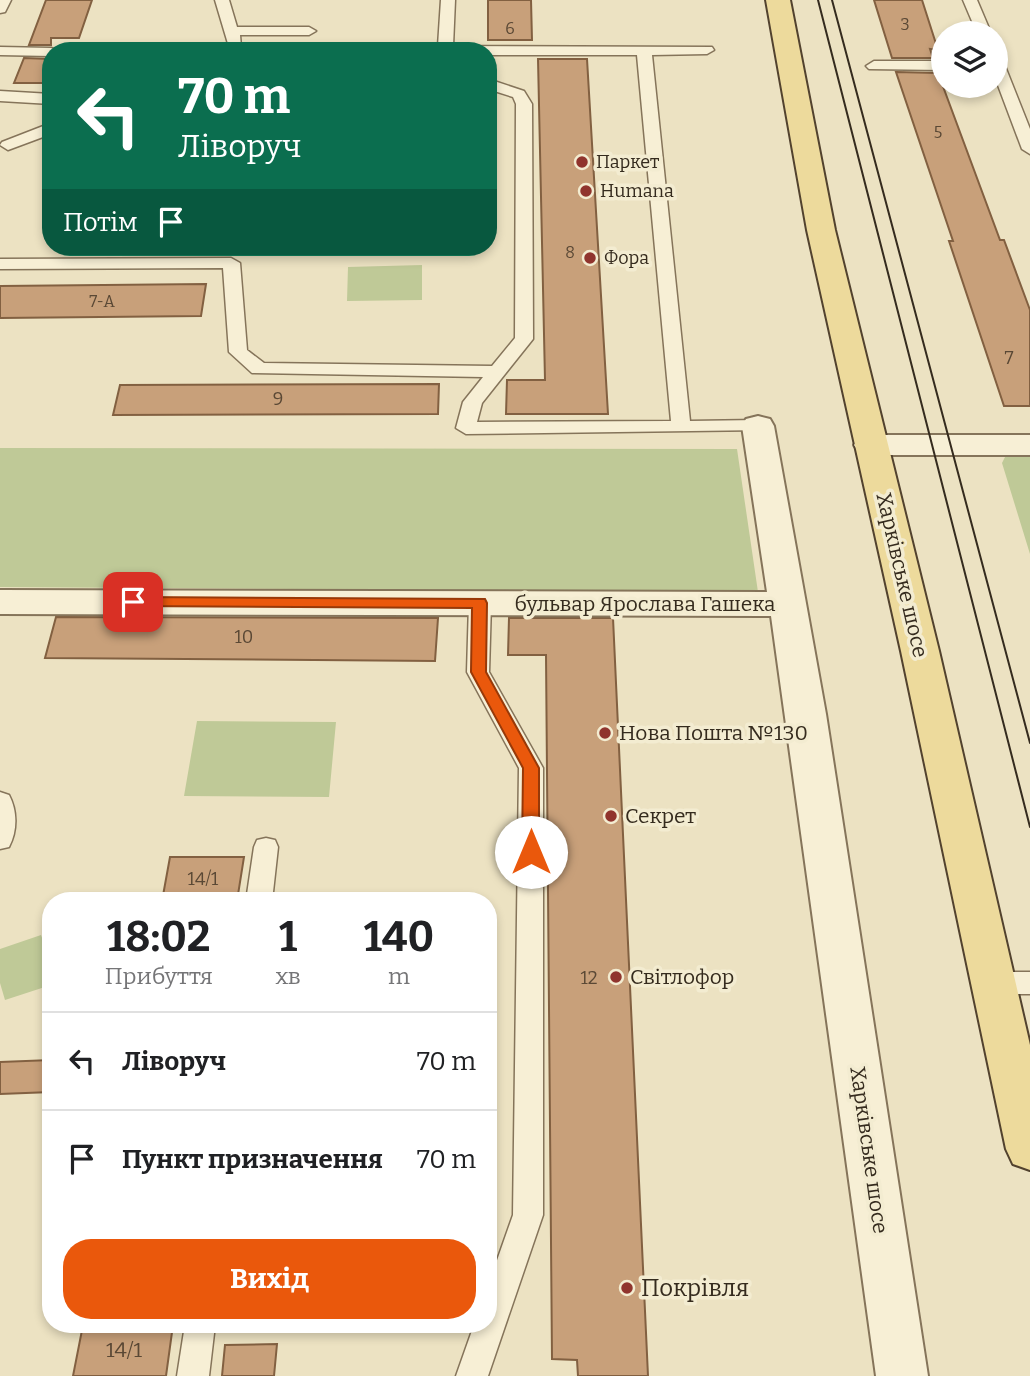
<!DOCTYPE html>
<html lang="uk">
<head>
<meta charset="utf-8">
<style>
  :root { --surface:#fff; --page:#f2f2f2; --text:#202124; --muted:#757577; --line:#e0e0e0; --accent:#ea580c }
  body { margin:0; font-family:Bitter,serif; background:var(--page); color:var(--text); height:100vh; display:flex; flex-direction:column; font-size:26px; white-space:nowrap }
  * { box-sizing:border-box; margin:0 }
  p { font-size:23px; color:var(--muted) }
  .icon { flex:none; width:38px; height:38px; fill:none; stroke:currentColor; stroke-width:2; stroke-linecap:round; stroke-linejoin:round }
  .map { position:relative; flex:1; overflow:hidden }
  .panel { position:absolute; left:42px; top:892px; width:455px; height:441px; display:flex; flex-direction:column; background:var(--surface); border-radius:28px; box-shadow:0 4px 10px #0003 }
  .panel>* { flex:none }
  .guide { position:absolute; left:42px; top:42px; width:455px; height:214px; border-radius:28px; box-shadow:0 4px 10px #0003; background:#0b6e4f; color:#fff; overflow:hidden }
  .buttons { position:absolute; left:931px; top:21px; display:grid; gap:14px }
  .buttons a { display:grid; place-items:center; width:77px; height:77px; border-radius:50%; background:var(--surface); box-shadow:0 4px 10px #0003; font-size:35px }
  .pin { position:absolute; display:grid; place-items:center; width:60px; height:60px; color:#fff; margin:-30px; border-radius:14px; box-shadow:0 4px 10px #0006 }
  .me { position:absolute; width:77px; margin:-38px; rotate:0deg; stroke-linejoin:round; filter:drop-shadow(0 0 5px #0008) }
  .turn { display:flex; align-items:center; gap:24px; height:147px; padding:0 21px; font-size:32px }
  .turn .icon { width:91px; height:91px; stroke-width:2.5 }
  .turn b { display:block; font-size:49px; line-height:60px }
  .then { display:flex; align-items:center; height:66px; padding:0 21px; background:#0003; gap:14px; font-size:26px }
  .eta { display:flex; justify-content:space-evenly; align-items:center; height:119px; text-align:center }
  .eta b { font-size:42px; font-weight:700; line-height:49px }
  .cta { display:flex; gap:14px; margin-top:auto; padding:14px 21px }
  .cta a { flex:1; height:80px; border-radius:28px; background:var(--accent); color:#fff; font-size:28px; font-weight:700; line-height:80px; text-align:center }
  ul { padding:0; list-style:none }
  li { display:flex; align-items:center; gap:21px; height:98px; padding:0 21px; border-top:2px solid var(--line) }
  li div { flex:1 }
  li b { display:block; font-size:26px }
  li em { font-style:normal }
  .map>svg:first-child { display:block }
</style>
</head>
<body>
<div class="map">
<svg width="1030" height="1376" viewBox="0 0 1030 1376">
  <rect width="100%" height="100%" fill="#ece2c2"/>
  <!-- green -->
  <path fill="#bfc997" d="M422,265V300L347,301L348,267Z
    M0,448L737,449L758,592L0,587Z
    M1008,451H1030V554L1002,463Z
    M197,721L336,722L329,797L184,796Z
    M41,935L51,962V985L5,1000L0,983V949Z"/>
  <!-- building -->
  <path fill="#c8a07a" stroke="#826041" stroke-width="2" d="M46,0H92L79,38H51V45H29Z
    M488,0H531L532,40H488Z
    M874,0H922L938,50L930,49L933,58H892Z
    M24,58L51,59V83H14Z
    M538,59H587L608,414H506L507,380H545Z
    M896,72L938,73L1000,240H1004L1030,310V406H1004L949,241H953Z
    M206,284L201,316L0,318V286Z
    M439,384L438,414L113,415L120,385Z
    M56,617L438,618L435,661L45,658Z
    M509,618H613L648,1376H578L577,1360L552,1359L546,655H508Z
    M170,857H244L237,901H162Z
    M51,1060V1092L0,1094V1062Z
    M83,1325H173L166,1376H73Z
    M277,1344L274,1376H222L225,1345Z"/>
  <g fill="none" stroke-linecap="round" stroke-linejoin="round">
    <!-- service casing -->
    <g stroke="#85745a" stroke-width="3">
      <path id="service" d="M0,0H11L5,12L0,13Z
        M215,0H229L237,27H309L316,31L309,35H240L241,47L438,46L441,0H455L453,46L712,47L714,50L707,54L652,55L690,421L758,420L765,422L768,426L765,430L466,434L456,428L463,402L483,377L252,373L229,352L223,268L0,269V259L231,258L240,263L247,350L264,363L492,366L515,338L516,104L513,97L488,89V79L524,91L532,104L533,339L482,403L477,422L671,421L637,55H488V51H211L218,47H229Z
        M963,0H977L991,33H977Z
        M0,47L51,48L58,51H51V56L0,55Z
        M996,57L1003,61L1030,129V154L1022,149L996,80Z
        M874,61H943V70L869,69L866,66Z
        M0,91L51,94V104L0,101Z
        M51,123V134L8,150L0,145L2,142Z
        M480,596L488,598L491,603L489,672L543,768V1215L488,1376H456L474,1325H488V1286L513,1215L519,768L467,672L469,603L472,598Z
        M0,792L9,795C17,810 18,830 9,847L0,849Z
        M266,838L275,840L278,847L272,901H246L254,847L257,840Z
        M992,972H1030V994H992L983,991L979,983L983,975Z
        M185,1325H215L209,1376H177Z"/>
    </g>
    <!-- minor casing -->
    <g stroke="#85745a" stroke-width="4">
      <path id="minor" d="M758,416L770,419L774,426L826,714L928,1376H876L771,616L0,614V590L767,592L742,426L746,419Z
        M871,435H1030V455H871L859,452L854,445L859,438Z"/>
    </g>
    <!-- primary casing -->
    <g stroke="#52422e" stroke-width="4">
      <path id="primary" d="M766,0H790L835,230L939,651L1030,1045V1170L1013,1164L1006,1149L901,651L807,230Z"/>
    </g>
    <!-- service -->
    <use href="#service" fill="#f7efd5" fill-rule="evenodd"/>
    <!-- minor -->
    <use href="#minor" fill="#f7efd5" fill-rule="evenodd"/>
    <!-- primary -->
    <use href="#primary" fill="#edda9c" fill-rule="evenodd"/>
    <!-- tram -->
    <path stroke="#352b1e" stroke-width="2" d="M818,0L1030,827
      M832,0L1030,743"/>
  </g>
  <!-- route -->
  <path fill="#ea580c" stroke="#983908" stroke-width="2" d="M133,597L485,599L487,603L486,672L539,768V852L537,857H524L522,852L523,768L471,672L472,608L127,606L125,602L127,599Z"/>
  <!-- markers -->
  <g fill="#90342d" stroke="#f3ecd1" stroke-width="2.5">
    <circle cx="582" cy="162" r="7"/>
    <circle cx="586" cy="191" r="7"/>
    <circle cx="590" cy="258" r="7"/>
    <circle cx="605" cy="733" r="7"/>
    <circle cx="611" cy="816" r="7"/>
    <circle cx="616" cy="977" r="7"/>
    <circle cx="627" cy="1288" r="7"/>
  </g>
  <g text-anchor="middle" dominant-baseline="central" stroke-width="7" stroke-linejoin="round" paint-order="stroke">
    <!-- far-number labels -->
    <g font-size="16" fill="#5a4835">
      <text x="905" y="24">3</text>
      <text x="510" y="28">6</text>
      <text x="938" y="132">5</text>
      <text x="570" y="252">8</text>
      <text x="102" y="301">7-А</text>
    </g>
    <!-- far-poi labels -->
    <g font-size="18" fill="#352b1e" stroke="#f3ecd1" text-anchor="start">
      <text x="596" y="162">Паркет</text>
      <text x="600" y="191">Humana</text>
      <text x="604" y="258">Фора</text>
    </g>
    <!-- number labels -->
    <g font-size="18" fill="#5a4835">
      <text x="1009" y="358">7</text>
      <text x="278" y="399">9</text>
      <text x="244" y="637">10</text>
      <text x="203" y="879">14/1</text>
      <text x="589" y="978">12</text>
    </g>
    <!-- street labels -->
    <g font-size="21" fill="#352b1e" stroke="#f3ecd1">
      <text transform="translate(902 575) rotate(77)">Харківське шосе</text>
      <text x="645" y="604">бульвар Ярослава Гашека</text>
      <text transform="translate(869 1150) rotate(82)">Харківське шосе</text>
    </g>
    <!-- poi labels -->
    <g font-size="21" fill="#352b1e" stroke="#f3ecd1" text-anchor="start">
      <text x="619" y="733">Нова Пошта №130</text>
      <text x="625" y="816">Секрет</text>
      <text x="630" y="977">Світлофор</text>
    </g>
    <!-- near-number labels -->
    <g font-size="21" fill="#5a4835">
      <text x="124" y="1350">14/1</text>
    </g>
    <!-- near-poi labels -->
    <g font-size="24" fill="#352b1e" stroke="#f3ecd1" text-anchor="start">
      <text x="641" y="1288">Покрівля</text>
    </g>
  </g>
</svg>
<div class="buttons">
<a><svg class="icon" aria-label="layers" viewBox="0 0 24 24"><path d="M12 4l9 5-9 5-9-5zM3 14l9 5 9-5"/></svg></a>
</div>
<div class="pin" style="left:133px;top:602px;background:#d93025"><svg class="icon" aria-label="arrive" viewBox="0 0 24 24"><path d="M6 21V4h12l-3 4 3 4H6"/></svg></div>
<svg class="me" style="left:531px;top:852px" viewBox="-20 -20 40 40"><circle r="19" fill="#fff"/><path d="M0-13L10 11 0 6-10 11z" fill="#ea580c"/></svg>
<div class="guide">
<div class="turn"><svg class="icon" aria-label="left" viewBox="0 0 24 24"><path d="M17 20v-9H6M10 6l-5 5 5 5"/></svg><div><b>70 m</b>Ліворуч</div></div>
<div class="then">Потім<svg class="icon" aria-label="arrive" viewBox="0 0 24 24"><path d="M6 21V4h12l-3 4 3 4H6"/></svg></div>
</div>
<section class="panel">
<div class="eta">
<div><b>18:02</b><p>Прибуття</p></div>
<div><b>1</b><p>хв</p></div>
<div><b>140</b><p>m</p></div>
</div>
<ul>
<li><svg class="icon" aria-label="left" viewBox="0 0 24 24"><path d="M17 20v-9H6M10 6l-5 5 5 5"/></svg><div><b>Ліворуч</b></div><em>70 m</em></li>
<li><svg class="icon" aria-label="arrive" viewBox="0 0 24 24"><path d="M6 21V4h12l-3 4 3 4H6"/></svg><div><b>Пункт призначення</b></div><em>70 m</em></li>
</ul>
<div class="cta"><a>Вихід</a></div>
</section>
</div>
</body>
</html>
